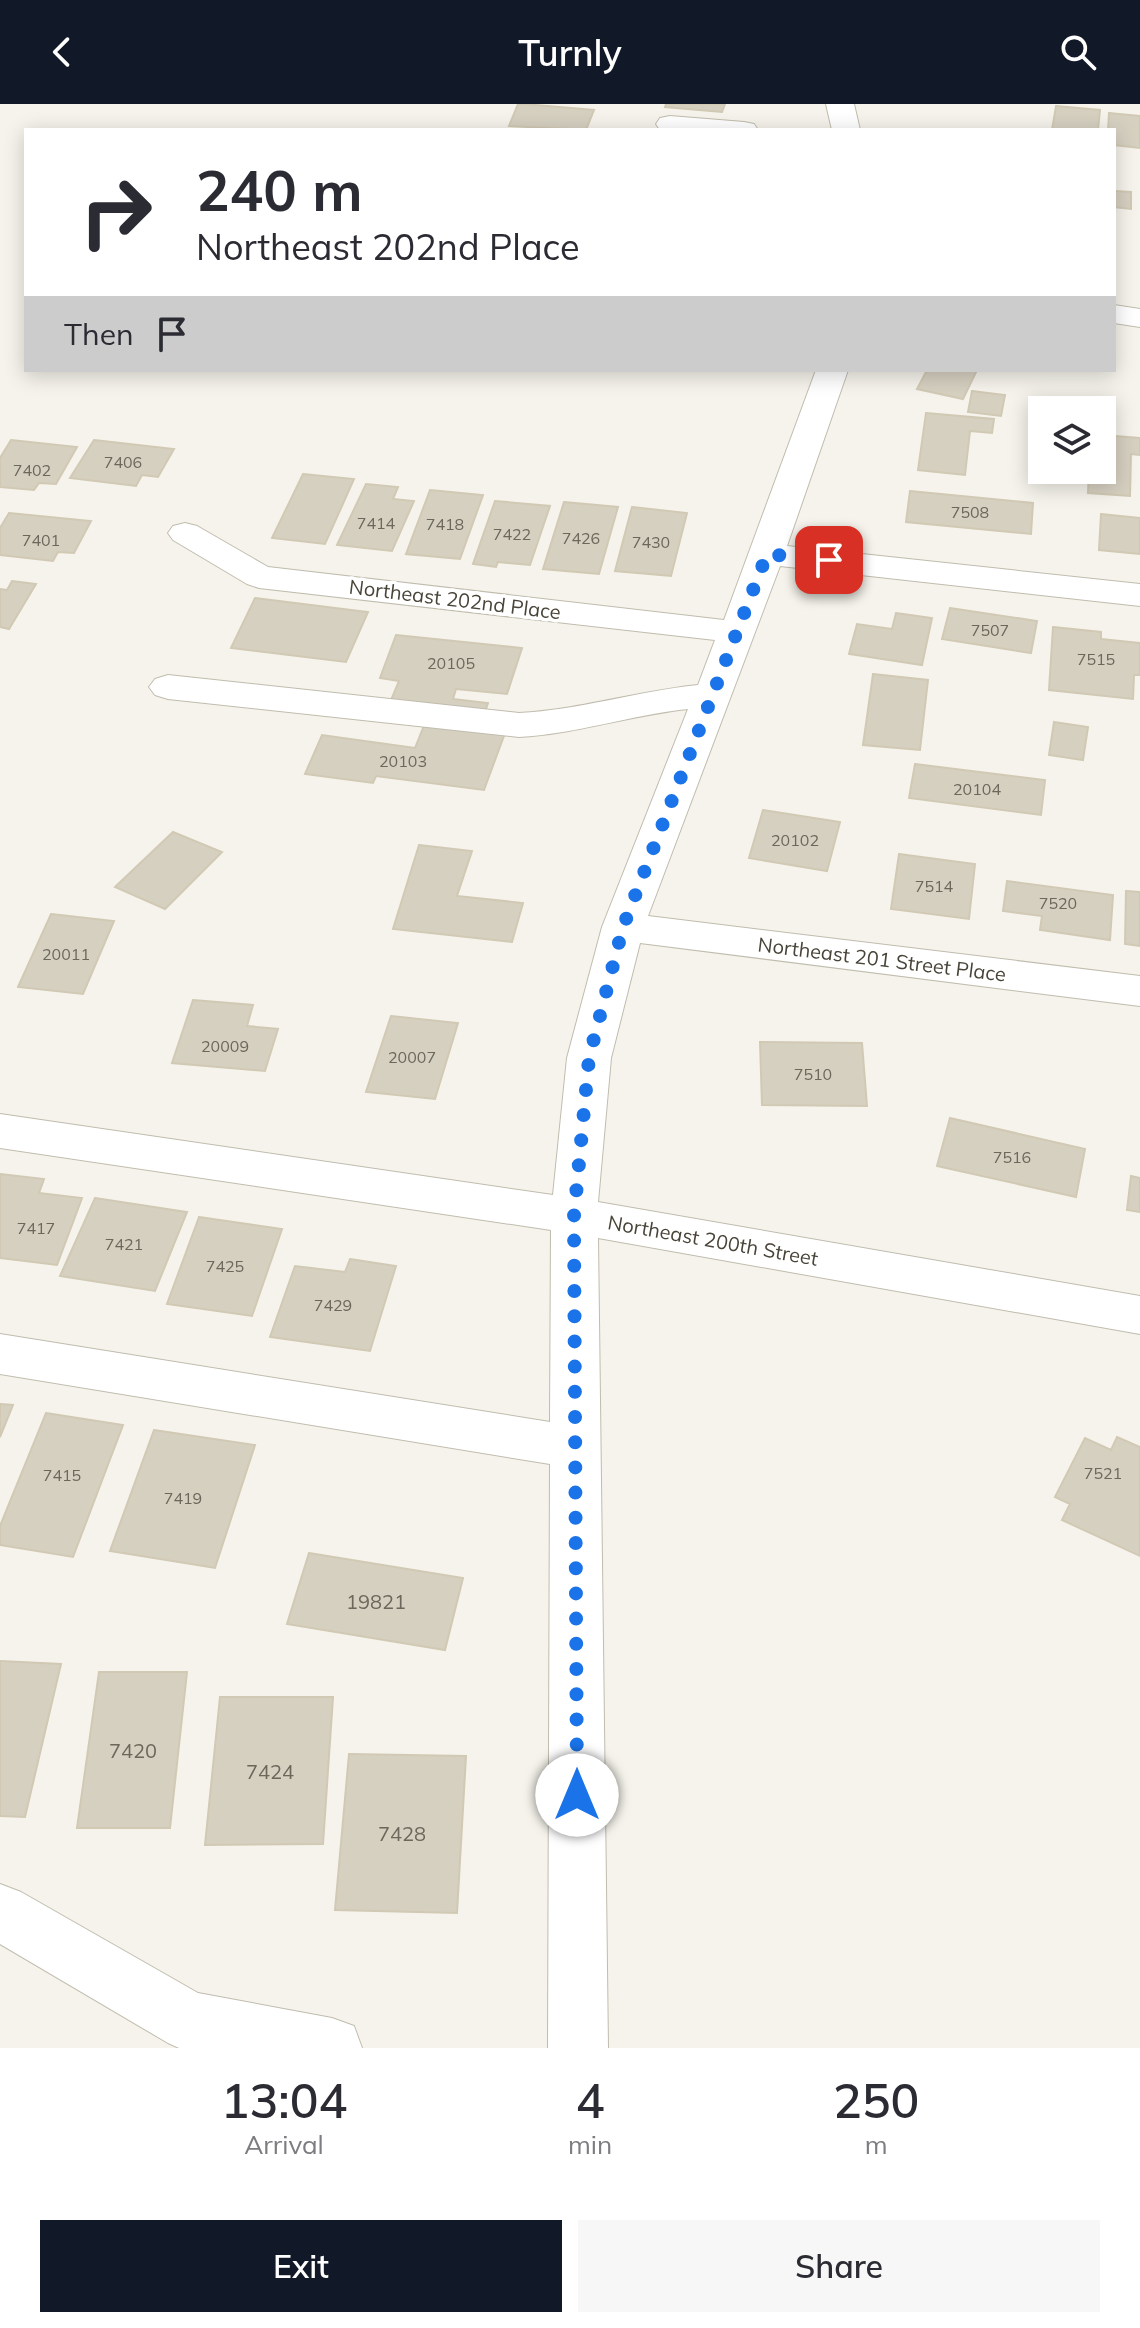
<!DOCTYPE html>
<html lang="en">
<head>
<meta charset="utf-8">
<style>
  :root { --surface:#fff; --page:#f7f7f7; --text:#2b2b33; --muted:#7c7c81; --accent:#111827 }
  body { margin:0; font-family:Mulish,sans-serif; background:var(--page); color:var(--text); height:100vh; display:flex; flex-direction:column; font-size:30px; white-space:nowrap }
  * { box-sizing:border-box; margin:0 }
  p { font-size:26px; color:var(--muted) }
  .icon { flex:none; width:44px; height:44px; fill:none; stroke:currentColor; stroke-width:2; stroke-linecap:round; stroke-linejoin:round }
  .map { position:relative; height:1944px; overflow:hidden }
  .drawer { display:flex; flex-direction:column; background:var(--surface); flex:1 }
  .drawer>* { flex:none }
  .guide { position:absolute; left:24px; top:24px; width:1092px; height:244px; border-radius:0px; box-shadow:0 4px 20px #0003; background:#fff; color:var(--text); overflow:hidden }
  .controls { position:absolute; left:1028px; top:292px; display:grid; gap:16px }
  .controls a { display:grid; place-items:center; width:88px; height:88px; border-radius:0px; background:var(--surface); box-shadow:0 4px 20px #0003; font-size:40px }
  .pin { position:absolute; display:grid; place-items:center; width:68px; height:68px; color:#fff; margin:-34px; border-radius:16px; box-shadow:0 4px 12px #0006 }
  .me { position:absolute; width:88px; margin:-44px; rotate:0deg; stroke-linejoin:round; filter:drop-shadow(0 0 6px #0008) }
  .turn { display:flex; align-items:center; gap:28px; height:168px; padding:0 40px; font-size:36px }
  .turn .icon { width:104px; height:104px; stroke-width:2.5 }
  .turn b { display:block; font-size:56px; line-height:68px }
  .then { display:flex; align-items:center; height:76px; padding:0 40px; background:#0003; gap:16px; font-size:30px }
  .eta { display:flex; justify-content:space-evenly; align-items:center; height:136px; text-align:center }
  .eta b { font-size:48px; font-weight:600; line-height:56px }
  .primary-button { display:flex; gap:16px; margin-top:auto; padding:16px 40px }
  .primary-button a { flex:1; height:92px; border-radius:0px; background:var(--accent); color:#fff; font-size:32px; font-weight:600; line-height:92px; text-align:center }
  .primary-button a+a { background:var(--page); color:var(--text) }
  header { display:flex; justify-content:space-between; align-items:center; height:104px; padding:0 40px; background:var(--accent); color:#fff; font-size:36px; font-weight:600 }
  .map>svg:first-child { display:block }
</style>
</head>
<body>
<header><svg class="icon" aria-label="back" viewBox="0 0 24 24"><path d="M15 5l-7 7 7 7"/></svg>Turnly<svg class="icon" aria-label="search" viewBox="0 0 24 24"><circle cx="10" cy="10" r="6"/><path d="M15 15l6 6"/></svg></header>
<div class="map">
<svg width="1140" height="1944" viewBox="0 0 1140 1944">
  <rect width="100%" height="100%" fill="#f5f3eb"/>
  <!-- building -->
  <path fill="#d6d0c1" stroke="#d1c9b4" stroke-width="2" d="M518,0H524L594,6L586,26L509,22Z
    M666,0H725L722,8L665,3Z
    M1056,2L1100,6L1098,26H1052Z
    M1109,9L1140,12V44L1114,41V26H1108Z
    M1114,87L1131,88V105L1114,103Z
    M927,266H977L963,295L917,285Z
    M972,287L1005,291L1001,312L968,308Z
    M926,309L994,315L992,329L970,327L965,371L918,366Z
    M1102,331L1140,334V351L1131,350L1130,392L1088,389L1089,366H1102Z
    M11,336L77,343L56,380L39,379L34,386L0,383V354Z
    M94,336L174,345L158,373L142,371L136,382L70,374Z
    M303,370L354,375L325,440L272,434Z
    M366,380L398,383L393,395L414,397L392,447L337,441Z
    M430,386L483,391L460,455L406,450Z
    M910,387L1033,399L1031,430L906,418Z
    M495,397L550,402L530,461L498,458L496,463L473,460Z
    M564,398L618,403L599,470L543,465Z
    M632,403L687,409L671,472L615,467Z
    M9,409L91,417L74,449L58,448L53,457L0,451V424Z
    M1101,410L1140,414V450L1099,446Z
    M12,477L36,480L9,525L0,523V485L7,486Z
    M255,494L368,508L346,558L231,544Z
    M950,504L1037,517L1031,549L942,535Z
    M896,509L932,514L922,561L849,550L857,520L892,525Z
    M1053,523L1101,528V535L1140,539V571H1134L1133,595L1049,586Z
    M396,531L522,544L507,590L456,585L453,595L488,599L484,611L389,601L399,577L380,574Z
    M873,570L928,576L920,646L863,641Z
    M1054,618L1088,623L1083,656L1049,651Z
    M425,619L505,629L484,686L376,672L373,679L305,670L322,631L415,644Z
    M915,660L1045,676L1041,711L909,694Z
    M763,706L840,718L827,767L749,754Z
    M173,728L222,748L165,805L115,783Z
    M419,741L472,747L457,792L523,799L512,838L393,825Z
    M899,750L975,760L969,815L891,805Z
    M1007,777L1113,791L1110,836L1040,826L1042,812L1003,807Z
    M1126,787L1140,788V842L1125,840Z
    M51,810L114,817L83,890L18,883Z
    M193,896L253,901L247,922L278,925L265,967L172,959Z
    M391,912L458,919L435,995L366,988Z
    M760,938L862,939L867,1002L762,1001Z
    M950,1014L1085,1045L1076,1093L937,1062Z
    M0,1070L44,1075L39,1089L82,1094L57,1161L0,1154Z
    M1131,1072L1140,1074V1108L1127,1106Z
    M95,1094L187,1108L155,1187L60,1172Z
    M199,1113L282,1125L252,1212L167,1200Z
    M350,1155L396,1162L370,1247L270,1233L295,1162L345,1168Z
    M0,1300L13,1301L0,1333Z
    M46,1309L123,1321L73,1453L0,1441V1422Z
    M154,1326L255,1341L215,1464L110,1447Z
    M1117,1333L1140,1343V1452L1062,1416L1070,1400L1055,1393L1085,1334L1111,1346Z
    M309,1449L463,1474L445,1546L287,1520Z
    M0,1557L61,1560L25,1713L0,1712Z
    M99,1568H187L170,1724H77Z
    M220,1593H333L323,1740L205,1741Z
    M349,1650L466,1652L457,1809L335,1806Z"/>
  <g fill="none" stroke-linecap="round" stroke-linejoin="round">
    <!-- minor casing -->
    <g stroke="#c0bcae" stroke-width="2">
      <path id="minor" d="M826,0H854L860,26H832Z
        M670,12L744,18L754,20L758,26H660L656,20L660,14Z
        M1114,201L1140,205V223L1114,219Z
        M816,266H848L787,442L1140,480V502L780,462L648,812L1140,872V902L640,839L611,954L598,1098L1140,1192V1230L598,1134L608,1944H548L550,1360L0,1270V1230L550,1318L551,1126L0,1044V1010L553,1091L567,954L602,823L688,605C631,611 576,630 519,633L168,595L155,591L149,583L155,575L168,571L519,609C579,606 638,587 698,581L715,536L259,484L247,480L173,436L168,429L173,422L185,419L197,422L268,463L724,516Z
        M0,1780L21,1788L198,1889L332,1914L354,1922L362,1944H179L168,1939L0,1840Z"/>
    </g>
    <!-- minor -->
    <use href="#minor" fill="#fff" fill-rule="evenodd"/>
  </g>
  <g fill="none" stroke-linecap="round" stroke-linejoin="round">
    <!-- route -->
    <path stroke="#1a73e8" stroke-width="14" stroke-dasharray="0 25.2" d="M577,1691L574,1112L589,954L623,823L767,450L829,456"/>
  </g>
  <g text-anchor="middle" dominant-baseline="central" stroke-width="7" stroke-linejoin="round" paint-order="stroke">
    <!-- number labels -->
    <g font-size="16" fill="#6c675b">
      <text x="123" y="358">7406</text>
      <text x="32" y="366">7402</text>
      <text x="970" y="408">7508</text>
      <text x="376" y="419">7414</text>
      <text x="445" y="420">7418</text>
      <text x="512" y="430">7422</text>
      <text x="581" y="434">7426</text>
      <text x="41" y="436">7401</text>
      <text x="651" y="438">7430</text>
      <text x="990" y="526">7507</text>
      <text x="1096" y="555">7515</text>
      <text x="451" y="559">20105</text>
      <text x="403" y="657">20103</text>
      <text x="977" y="685">20104</text>
      <text x="795" y="736">20102</text>
      <text x="934" y="782">7514</text>
      <text x="1058" y="799">7520</text>
      <text x="66" y="850">20011</text>
      <text x="225" y="942">20009</text>
      <text x="412" y="953">20007</text>
      <text x="813" y="970">7510</text>
      <text x="1012" y="1053">7516</text>
      <text x="36" y="1124">7417</text>
      <text x="124" y="1140">7421</text>
      <text x="225" y="1162">7425</text>
      <text x="333" y="1201">7429</text>
      <text x="1103" y="1369">7521</text>
      <text x="62" y="1371">7415</text>
      <text x="183" y="1394">7419</text>
    </g>
    <!-- street labels -->
    <g font-size="20" fill="#494439" stroke="#fff">
      <text transform="translate(455 495) rotate(7)">Northeast 202nd Place</text>
      <text transform="translate(882 855) rotate(7)">Northeast 201 Street Place</text>
      <text transform="translate(713 1136) rotate(10)">Northeast 200th Street</text>
    </g>
    <!-- near-number labels -->
    <g font-size="20" fill="#6c675b">
      <text x="376" y="1497">19821</text>
      <text x="133" y="1646">7420</text>
      <text x="270" y="1667">7424</text>
      <text x="402" y="1729">7428</text>
    </g>
  </g>
</svg>
<div class="controls">
<a><svg class="icon" aria-label="layers" viewBox="0 0 24 24"><path d="M12 4l9 5-9 5-9-5zM3 14l9 5 9-5"/></svg></a>
</div>
<div class="pin" style="left:829px;top:456px;background:#d93025"><svg class="icon" aria-label="arrive" viewBox="0 0 24 24"><path d="M6 21V4h12l-3 4 3 4H6"/></svg></div>
<svg class="me" style="left:577px;top:1691px" viewBox="-20 -20 40 40"><circle r="19" fill="#fff"/><path d="M0-13L10 11 0 6-10 11z" fill="#1a73e8"/></svg>
<div class="guide">
<div class="turn"><svg class="icon" aria-label="right" viewBox="0 0 24 24"><path d="M7 20v-9h11M14 6l5 5-5 5"/></svg><div><b>240 m</b>Northeast 202nd Place</div></div>
<div class="then">Then<svg class="icon" aria-label="arrive" viewBox="0 0 24 24"><path d="M6 21V4h12l-3 4 3 4H6"/></svg></div>
</div>
</div>
<section class="drawer">
<div class="eta">
<div><b>13:04</b><p>Arrival</p></div>
<div><b>4</b><p>min</p></div>
<div><b>250</b><p>m</p></div>
</div>
<div class="primary-button"><a>Exit</a><a>Share</a></div>
</section>
</body>
</html>
